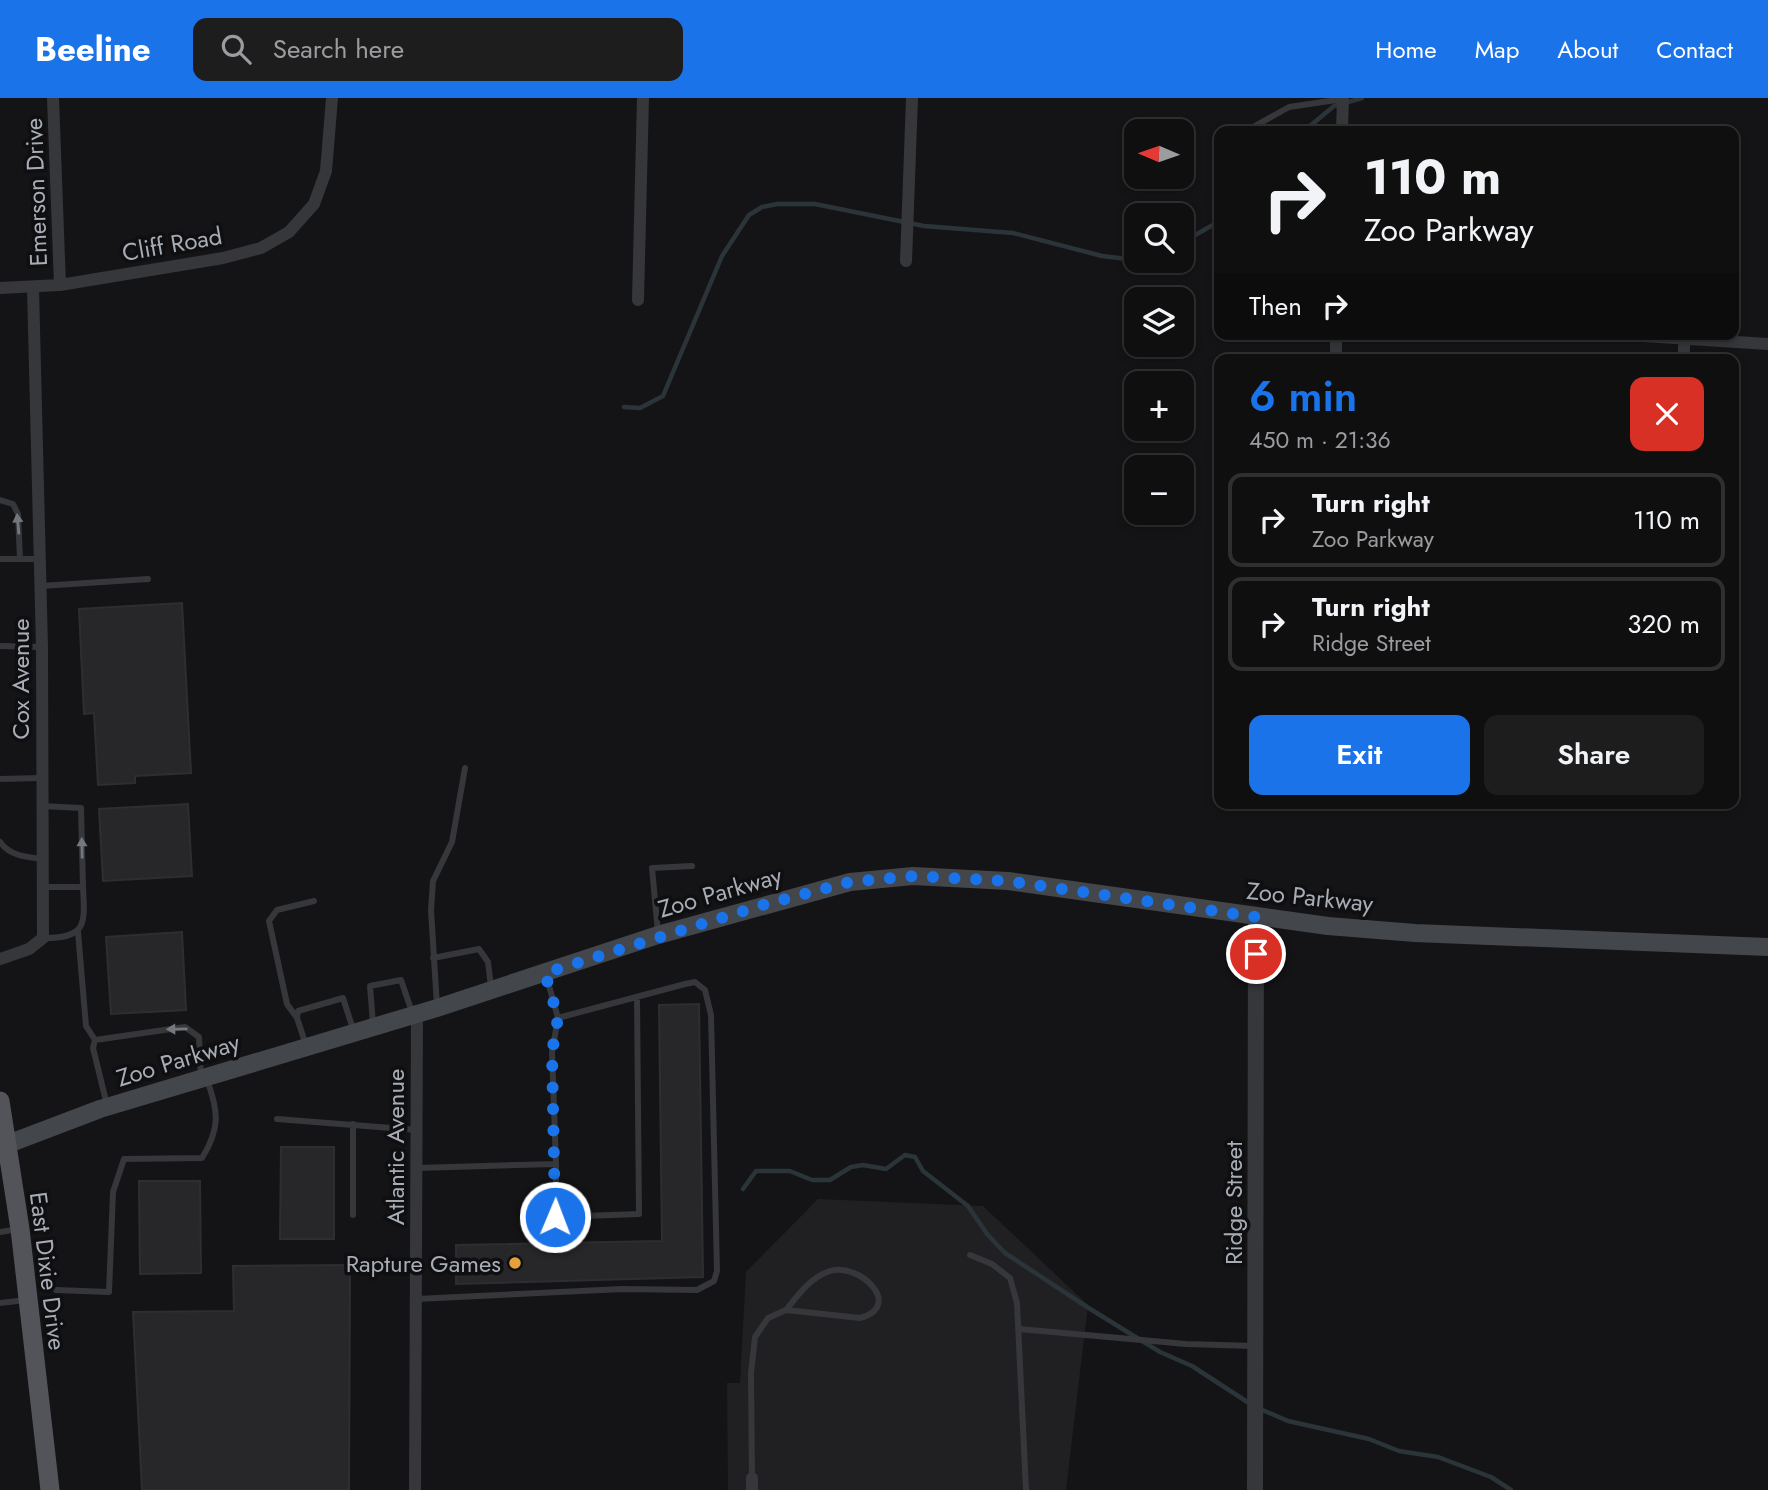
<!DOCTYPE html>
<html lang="en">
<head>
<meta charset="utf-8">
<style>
  :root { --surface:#0f0f10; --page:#1d1d1e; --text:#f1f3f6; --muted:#9b9c9f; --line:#2f2f30; --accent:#1a73e8 }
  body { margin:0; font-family:Jost,sans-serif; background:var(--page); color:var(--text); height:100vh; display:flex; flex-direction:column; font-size:26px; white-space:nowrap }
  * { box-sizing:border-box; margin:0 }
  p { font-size:23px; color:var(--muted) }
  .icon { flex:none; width:38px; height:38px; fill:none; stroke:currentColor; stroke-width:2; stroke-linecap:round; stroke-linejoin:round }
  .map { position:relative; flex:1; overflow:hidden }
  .drawer { position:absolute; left:1214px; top:256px; width:525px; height:455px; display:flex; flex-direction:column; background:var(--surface); border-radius:14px; box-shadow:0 4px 10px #0003,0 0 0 2px var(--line) }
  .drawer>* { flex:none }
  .hud { position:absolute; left:1214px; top:28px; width:525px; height:214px; border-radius:14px; box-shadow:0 4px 10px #0003,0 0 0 2px var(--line); background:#0f0f10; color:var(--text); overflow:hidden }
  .needle { width:46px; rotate:272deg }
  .fabs { position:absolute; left:1124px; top:21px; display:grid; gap:14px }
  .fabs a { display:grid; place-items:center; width:70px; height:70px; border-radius:14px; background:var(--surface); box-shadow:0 4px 10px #0003,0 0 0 2px var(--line); font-size:35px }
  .pin { position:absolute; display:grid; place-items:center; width:60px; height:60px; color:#fff; margin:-30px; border:4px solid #fff; border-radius:50%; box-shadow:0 2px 7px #0007 }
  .me { position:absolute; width:77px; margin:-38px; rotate:1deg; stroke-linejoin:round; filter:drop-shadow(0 0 5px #0008) }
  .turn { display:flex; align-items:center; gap:24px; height:147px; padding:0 35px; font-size:32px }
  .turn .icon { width:91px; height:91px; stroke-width:2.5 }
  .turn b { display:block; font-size:49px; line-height:60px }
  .then { display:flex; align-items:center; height:66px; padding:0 35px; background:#0003; gap:14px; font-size:26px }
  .round { display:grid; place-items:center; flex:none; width:74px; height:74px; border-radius:14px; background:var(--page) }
  .overview { display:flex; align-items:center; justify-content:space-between; height:119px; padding:0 35px }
  h1 { font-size:42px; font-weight:600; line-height:52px; color:var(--accent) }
  .cta { display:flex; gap:14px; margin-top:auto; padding:14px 35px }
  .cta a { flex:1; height:80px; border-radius:14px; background:var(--accent); color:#fff; font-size:28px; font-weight:600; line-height:80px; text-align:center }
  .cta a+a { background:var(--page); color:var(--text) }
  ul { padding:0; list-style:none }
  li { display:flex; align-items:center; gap:21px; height:94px; margin:0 14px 10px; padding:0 21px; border:4px solid var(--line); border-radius:14px }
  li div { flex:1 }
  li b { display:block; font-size:26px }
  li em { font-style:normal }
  header { display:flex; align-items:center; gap:42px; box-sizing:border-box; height:98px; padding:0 35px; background:var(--accent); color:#fff }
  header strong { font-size:33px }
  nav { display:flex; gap:38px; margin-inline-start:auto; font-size:24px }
  .search { width:490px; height:63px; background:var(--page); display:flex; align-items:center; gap:18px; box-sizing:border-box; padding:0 24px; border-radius:14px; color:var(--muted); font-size:26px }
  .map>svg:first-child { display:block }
</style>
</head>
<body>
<header>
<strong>Beeline</strong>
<div class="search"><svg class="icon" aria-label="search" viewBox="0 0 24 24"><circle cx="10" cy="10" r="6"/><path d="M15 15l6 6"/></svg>Search here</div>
<nav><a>Home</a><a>Map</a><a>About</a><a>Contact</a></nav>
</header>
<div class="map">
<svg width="1768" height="1392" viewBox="0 0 1768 1392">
  <rect width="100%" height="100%" fill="#141416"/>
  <!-- built -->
  <path fill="#202023" d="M818,1101L983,1108L1088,1207L1066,1392H728L727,1285H740L746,1174Z"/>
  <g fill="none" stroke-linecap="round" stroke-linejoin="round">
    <!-- stream -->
    <path stroke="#2b3439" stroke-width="4.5" d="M1304,33L1334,8L1362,0
      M1181,145L1220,123
      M624,309L640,310L663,298L722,158L749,117L762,109L777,106H815L924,128L1013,135L1102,158L1136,162
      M743,1091L756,1073H790L812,1082H830L851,1069L863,1067L886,1071L905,1057L915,1059L923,1073L968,1108L987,1136L1005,1155L1087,1209L1160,1254L1192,1268L1252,1307
      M1260,1311L1288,1323L1369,1341L1399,1353L1438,1359L1491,1379L1511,1392"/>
  </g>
  <!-- building -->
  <path fill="#27272a" stroke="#2e2e32" stroke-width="2" d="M182,505L191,675L135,678V685L98,687L94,615L84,616L79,511Z
    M188,706L192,778L103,783L99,711Z
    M182,834L186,912L111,916L106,839Z
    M699,906L703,1179L456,1186V1147L662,1143L659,907Z
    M281,1049H334V1141H280Z
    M139,1083H200L201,1175L140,1176Z
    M350,1167L349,1392H142L133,1214L234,1213L233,1168Z"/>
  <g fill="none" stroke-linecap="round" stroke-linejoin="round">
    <!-- service -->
    <path stroke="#35373a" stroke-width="6" d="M1246,33L1289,9L1343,1
      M1215,55L1220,51
      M0,402L13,406L18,416L20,461
      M0,461H40
      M41,488L148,481
      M0,548L42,549
      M0,681L41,680
      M42,708L81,710L83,789
      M0,744C10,758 26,759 42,761
      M78,834L86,928L95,942L93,950L107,1007
      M658,835L652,770L692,768
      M43,840C87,840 85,827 83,789H44
      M433,860L479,851L488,864L491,889
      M437,908L431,812L433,783L452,744L465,670
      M297,920L287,906L269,823L277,812L314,803
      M373,926L370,888L401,882L412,914
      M95,942L185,929L199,939L201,979
      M306,947L297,920L298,913L343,900L353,931
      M277,1021L417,1032
      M353,1026V1117
      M556,1066V1119L639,1116L637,899
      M416,1070L556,1066L552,954L558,920
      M0,1134L19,1131
      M970,1157L992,1166L1010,1180L1017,1205L1026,1392
      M56,1192L109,1194L113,1094L124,1061L202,1060C220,1031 219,1014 207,982
      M416,1201L622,1191L697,1192L714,1183L717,1173L711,917L705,892L695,884L685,886L558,920L546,877
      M0,1205L26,1202
      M1019,1231L1186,1246L1254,1248
      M752,1380L751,1275L755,1239L768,1220L786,1212L860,1220C904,1208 860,1164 830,1173C811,1179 798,1197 786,1212"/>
    <!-- minor -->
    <path stroke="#35373a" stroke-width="12" d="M53,0L60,187
      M1342,33L1343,0
      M906,163L912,0
      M0,190L60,187L223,160L261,150L289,134L314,106L326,73L332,0
      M638,202L643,0
      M1612,236L1768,246
      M1336,261V236
      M1684,261V241
      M0,861L29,851L43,840L42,549L33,190
      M415,1392L417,916
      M752,1392V1380"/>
    <!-- tertiary -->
    <path stroke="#35373a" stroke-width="16" d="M1255,1392L1256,819"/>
    <!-- secondary -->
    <path stroke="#43464a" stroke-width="18" d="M0,1049L100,1011L437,910L658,837L850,784L913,778L1008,783L1328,828L1415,835L1768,849"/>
    <!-- primary -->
    <path stroke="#525459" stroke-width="19" d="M0,1003L20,1131L50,1392"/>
  </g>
  <!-- one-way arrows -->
  <defs><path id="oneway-solid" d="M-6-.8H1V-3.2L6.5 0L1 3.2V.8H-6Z" transform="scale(1.75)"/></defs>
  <g fill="#74777e">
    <use href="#oneway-solid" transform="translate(18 426) rotate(-95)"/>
    <use href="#oneway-solid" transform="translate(82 750) rotate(-91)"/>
    <use href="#oneway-solid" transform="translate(177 931) rotate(179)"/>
  </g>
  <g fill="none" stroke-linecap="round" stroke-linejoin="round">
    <!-- route -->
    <path stroke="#1a73e8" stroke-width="12" stroke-dasharray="0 21.6" d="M555,1119L552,954L558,920L545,875L766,806L850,784L913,778L1007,783L1256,819V856"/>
  </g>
  <!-- markers -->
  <circle fill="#e7a13b" stroke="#0f0f11" stroke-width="2.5" cx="515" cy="1165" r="7"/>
  <g text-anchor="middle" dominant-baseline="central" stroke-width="7" stroke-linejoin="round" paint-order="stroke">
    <!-- street labels -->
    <g font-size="24" fill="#a7acb5" stroke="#0f0f11">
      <text transform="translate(36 94) rotate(-92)">Emerson Drive</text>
      <text transform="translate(172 146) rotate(-10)">Cliff Road</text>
      <text transform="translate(20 581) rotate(-90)">Cox Avenue</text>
      <text transform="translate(720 794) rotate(-16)">Zoo Parkway</text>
      <text transform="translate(1310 799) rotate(6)">Zoo Parkway</text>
      <text transform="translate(178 962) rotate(-17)">Zoo Parkway</text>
      <text transform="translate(395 1049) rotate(-90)">Atlantic Avenue</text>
      <text transform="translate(1233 1105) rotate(-90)">Ridge Street</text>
      <text transform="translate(48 1173) rotate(83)">East Dixie Drive</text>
    </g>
    <!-- poi labels -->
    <g font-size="24" fill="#a7acb5" stroke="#0f0f11" text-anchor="end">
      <text x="501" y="1165">Rapture Games</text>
    </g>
  </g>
</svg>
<div class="fabs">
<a><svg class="needle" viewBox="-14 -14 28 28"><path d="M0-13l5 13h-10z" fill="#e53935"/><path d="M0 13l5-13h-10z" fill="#9b9c9f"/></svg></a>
<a><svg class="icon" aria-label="search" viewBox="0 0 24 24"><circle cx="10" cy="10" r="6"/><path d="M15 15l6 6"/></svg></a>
<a><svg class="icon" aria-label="layers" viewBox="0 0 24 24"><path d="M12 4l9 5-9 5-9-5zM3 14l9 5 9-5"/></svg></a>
<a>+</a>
<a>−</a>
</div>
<div class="pin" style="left:1256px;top:856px;background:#d93025"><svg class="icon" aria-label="arrive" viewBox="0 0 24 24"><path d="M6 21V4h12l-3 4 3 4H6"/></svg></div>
<svg class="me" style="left:555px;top:1119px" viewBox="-20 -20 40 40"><circle r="17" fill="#1a73e8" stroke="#fff" stroke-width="3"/><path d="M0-11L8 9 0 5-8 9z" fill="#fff"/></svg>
<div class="hud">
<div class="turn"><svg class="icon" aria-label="right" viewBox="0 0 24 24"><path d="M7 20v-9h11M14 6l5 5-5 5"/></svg><div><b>110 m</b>Zoo Parkway</div></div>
<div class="then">Then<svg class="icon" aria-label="right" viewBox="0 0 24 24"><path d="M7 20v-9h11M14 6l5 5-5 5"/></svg></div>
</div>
<section class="drawer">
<div class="overview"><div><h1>6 min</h1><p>450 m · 21:36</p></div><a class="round" style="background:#d93025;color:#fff"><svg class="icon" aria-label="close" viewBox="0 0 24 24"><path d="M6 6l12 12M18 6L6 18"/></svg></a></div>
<ul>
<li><svg class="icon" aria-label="right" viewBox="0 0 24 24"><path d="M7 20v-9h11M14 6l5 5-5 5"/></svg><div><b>Turn right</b><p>Zoo Parkway</p></div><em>110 m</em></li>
<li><svg class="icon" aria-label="right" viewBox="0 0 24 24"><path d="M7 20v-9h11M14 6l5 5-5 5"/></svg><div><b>Turn right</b><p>Ridge Street</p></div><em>320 m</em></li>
</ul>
<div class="cta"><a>Exit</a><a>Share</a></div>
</section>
</div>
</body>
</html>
